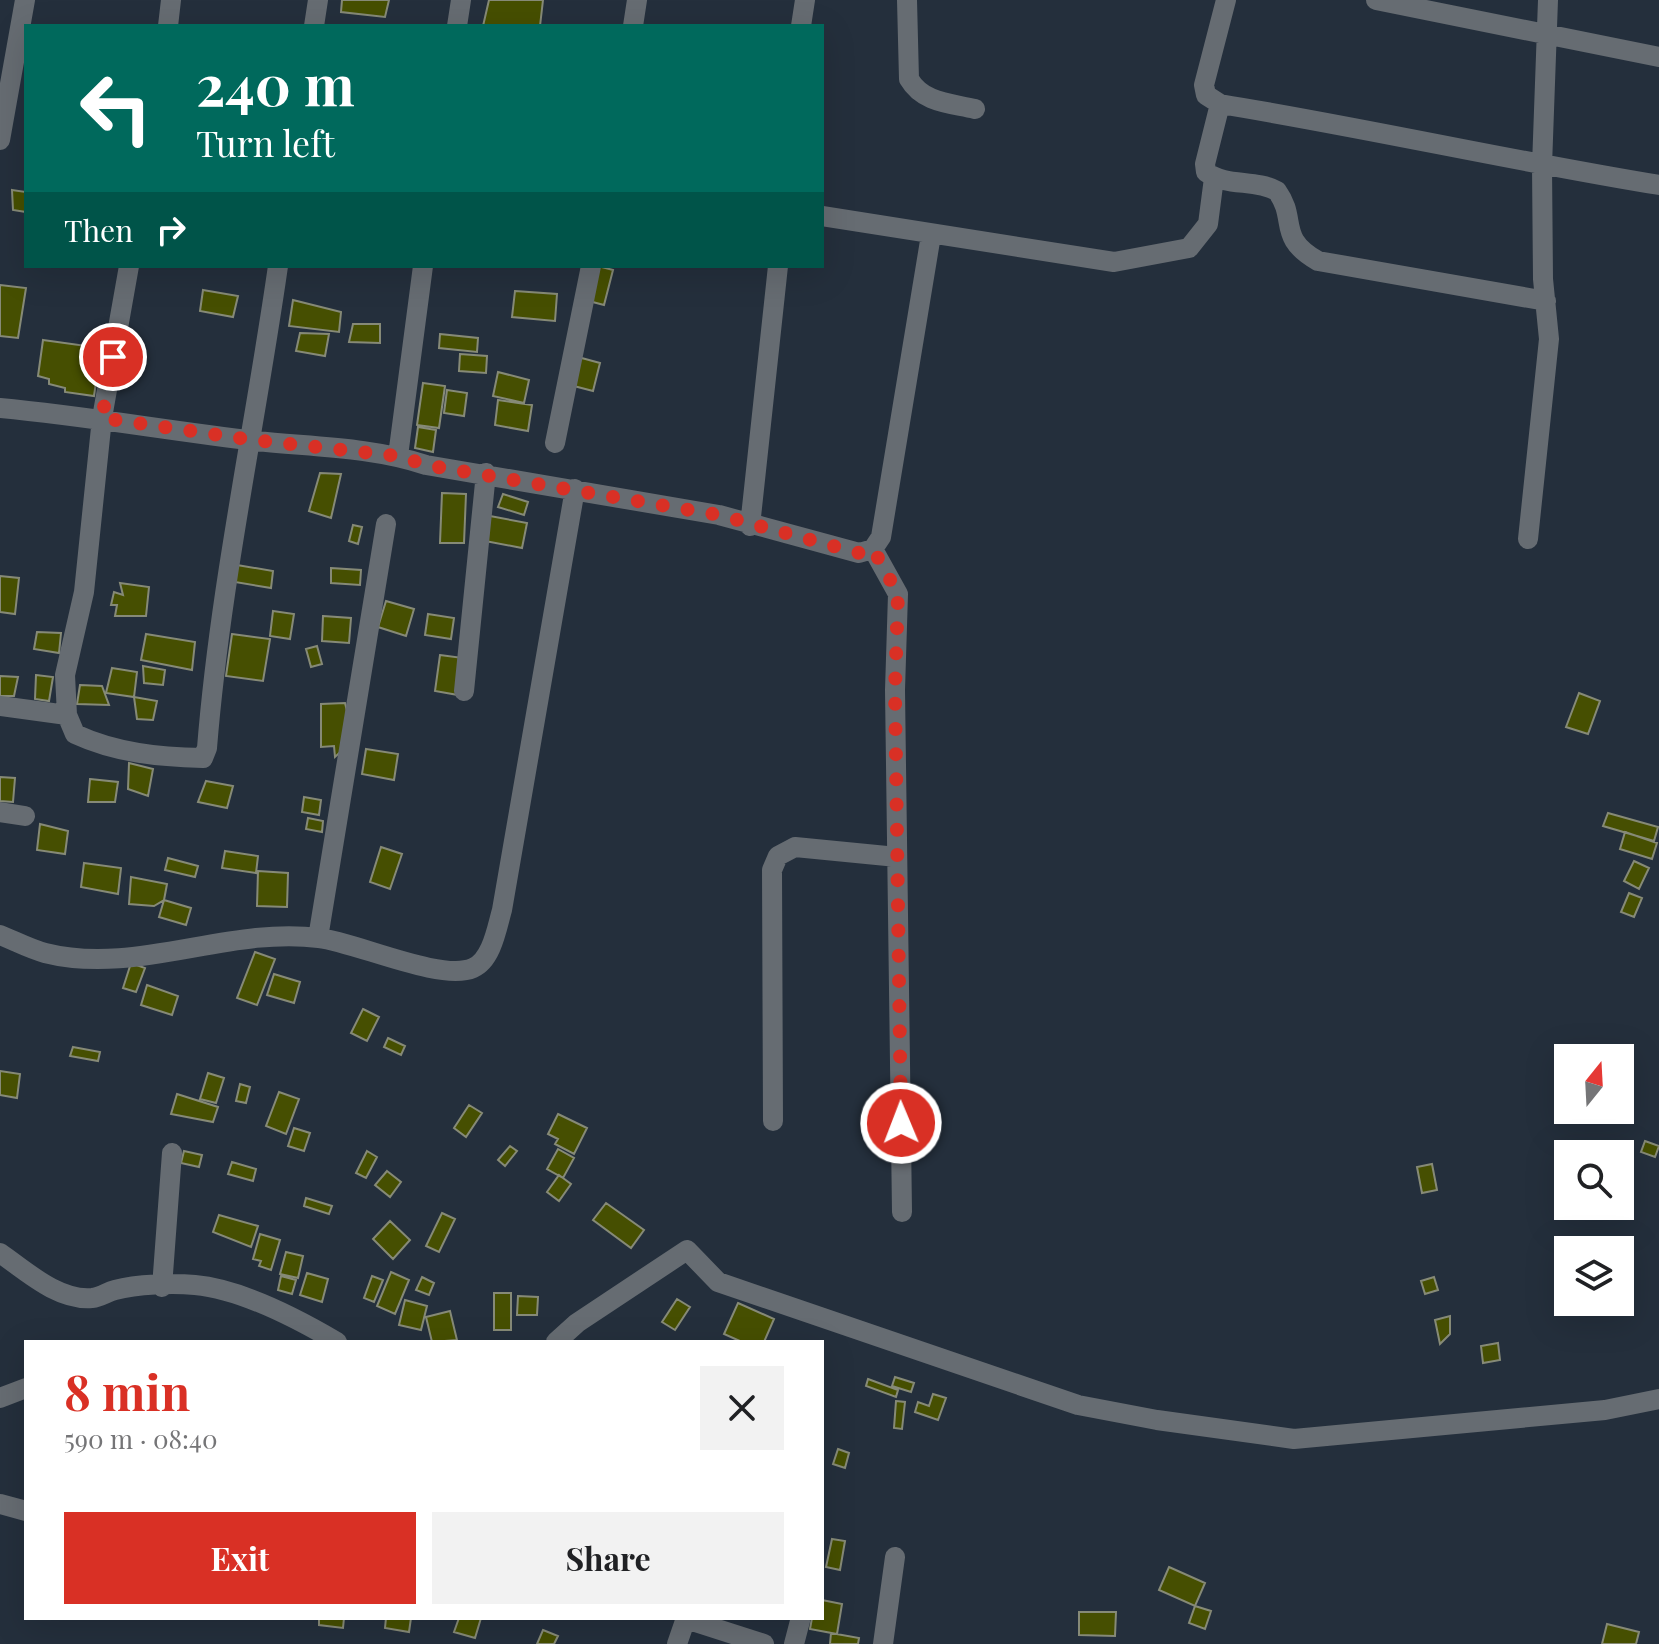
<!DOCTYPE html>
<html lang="en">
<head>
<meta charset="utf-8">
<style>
  :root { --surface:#fff; --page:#f2f2f2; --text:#202124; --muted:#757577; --accent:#d93025 }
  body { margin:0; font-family:"Playfair Display",serif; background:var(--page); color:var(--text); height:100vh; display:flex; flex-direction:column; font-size:30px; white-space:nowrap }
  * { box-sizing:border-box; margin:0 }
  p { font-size:26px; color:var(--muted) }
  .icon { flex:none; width:44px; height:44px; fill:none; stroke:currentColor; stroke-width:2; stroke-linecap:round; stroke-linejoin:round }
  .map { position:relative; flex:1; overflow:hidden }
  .details { position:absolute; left:24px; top:1340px; width:800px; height:280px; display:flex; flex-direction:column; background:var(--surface); border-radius:0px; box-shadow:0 8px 32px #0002 }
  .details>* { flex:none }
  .hud { position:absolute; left:24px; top:24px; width:800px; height:244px; border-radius:0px; box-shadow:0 8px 32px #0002; background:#00695c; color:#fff; overflow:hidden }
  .needle { width:52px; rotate:18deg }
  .controls { position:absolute; left:1554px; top:1044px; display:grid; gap:16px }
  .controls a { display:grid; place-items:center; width:80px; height:80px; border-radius:0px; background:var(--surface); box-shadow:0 8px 32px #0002; font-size:40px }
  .pin { position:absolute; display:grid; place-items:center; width:68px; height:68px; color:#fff; margin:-34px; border:4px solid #fff; border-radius:50%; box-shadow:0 2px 8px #0007 }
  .me { position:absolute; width:88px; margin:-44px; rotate:359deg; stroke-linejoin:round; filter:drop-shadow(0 0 6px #0008) }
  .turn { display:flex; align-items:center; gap:28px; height:168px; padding:0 40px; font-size:36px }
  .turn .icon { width:104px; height:104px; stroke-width:2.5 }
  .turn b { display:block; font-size:56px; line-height:68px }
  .then { display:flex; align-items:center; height:76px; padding:0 40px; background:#0003; gap:16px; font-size:30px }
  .round { display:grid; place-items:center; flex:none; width:84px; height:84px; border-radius:0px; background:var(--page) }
  .headline { display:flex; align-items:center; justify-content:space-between; height:136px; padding:0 40px }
  h1 { font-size:48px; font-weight:700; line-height:60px; color:var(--accent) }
  .primary-button { display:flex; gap:16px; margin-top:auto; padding:16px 40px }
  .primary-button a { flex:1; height:92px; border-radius:0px; background:var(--accent); color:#fff; font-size:32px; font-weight:700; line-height:92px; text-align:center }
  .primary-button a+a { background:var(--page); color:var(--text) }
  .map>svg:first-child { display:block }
</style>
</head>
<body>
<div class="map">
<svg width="1659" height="1644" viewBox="0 0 1659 1644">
  <rect width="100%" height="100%" fill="#242f3c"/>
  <!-- building -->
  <path fill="#464f01" stroke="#868a77" stroke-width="2" d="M342,0H389L385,17L341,12Z
    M489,0H543L540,26H483Z
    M12,190L26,192V212L13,210Z
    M598,266L613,270L604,305L585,300Z
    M0,285L26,288L18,338L0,336Z
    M203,290L238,296L233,317L200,311Z
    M515,291L557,294L555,321L512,317Z
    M293,300L341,312L339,332L289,326Z
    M353,324H380V343L349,342Z
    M300,333L329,334L325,356L296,351Z
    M440,334L478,338L477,352L439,348Z
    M43,340L101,348L94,396L65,392V388L49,384V379L38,376Z
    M460,354L487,356L486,373L459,371Z
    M578,357L600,363L593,391L570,385Z
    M498,372L529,380L524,403L493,396Z
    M423,383L445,386L439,428L417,425Z
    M447,390L467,393L464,416L444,413Z
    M498,400L532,405L528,431L495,425Z
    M418,427L436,430L433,452L415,448Z
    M320,473L341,474L331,518L309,511Z
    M442,493L466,494L464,543H440Z
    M503,494L528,502L524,515L498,507Z
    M490,516L527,523L522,548L485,541Z
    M353,525L362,527L358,544L349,541Z
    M237,565L273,571L271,588L235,582Z
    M331,568L361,570L360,585L331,583Z
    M0,576L19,578L15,614L0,612Z
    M120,583L149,587L146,616H115L117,605H111L114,592L123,595Z
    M386,601L414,609L406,636L378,627Z
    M273,611L294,614L290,639L270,636Z
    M428,614L454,618L451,639L425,635Z
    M323,616L351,618L349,643L322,641Z
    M37,632L61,633L59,653L34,649Z
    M146,634L195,642L192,670L141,660Z
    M232,634L270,639L263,681L226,676Z
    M317,646L322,664L311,667L306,649Z
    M440,655L463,658L458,695L435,691Z
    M143,666L165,670L163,685L144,683Z
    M112,668L137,672L134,697L106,693Z
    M36,675L53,677L49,701L35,699Z
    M0,676L18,677L14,696H0Z
    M80,685L102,686L109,705L77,704Z
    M1579,693L1600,701L1588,734L1566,727Z
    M134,697L157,701L153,720L137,719Z
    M345,703L351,727L348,745L335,757L334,746L321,747V704Z
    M366,749L398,754L394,780L362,774Z
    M129,763L153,769L148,796L128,789Z
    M0,777L15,778L13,802L0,801Z
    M90,779L118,782L115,802H88Z
    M206,781L233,786L227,808L198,802Z
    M304,797L321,800L319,815L302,812Z
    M1608,813L1658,827L1654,841L1603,826Z
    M308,818L323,821L322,832L306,829Z
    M40,824L68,831L65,854L37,850Z
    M1625,832L1657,843L1652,859L1620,849Z
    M381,847L402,854L390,889L370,882Z
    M225,851L258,856L256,873L222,868Z
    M168,858L198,866L195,877L165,870Z
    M1634,861L1649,868L1639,889L1624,881Z
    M84,863L121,868L118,894L81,887Z
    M258,871L288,873L287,907L257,906Z
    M131,877L167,884L164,900L154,906L129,904Z
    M1629,893L1642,898L1634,917L1621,912Z
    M164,900L191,908L186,925L159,917Z
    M255,952L275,959L257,1005L237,998Z
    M131,963L145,968L136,992L123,988Z
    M274,974L300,982L294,1003L267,995Z
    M147,985L178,996L172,1015L141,1005Z
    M363,1009L379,1017L367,1041L351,1033Z
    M388,1038L405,1046L401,1055L384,1047Z
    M73,1047L100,1052L98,1061L70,1056Z
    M0,1071L20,1074L17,1098L0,1095Z
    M208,1073L224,1078L216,1103L200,1099Z
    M240,1084L250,1087L246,1103L236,1101Z
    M279,1092L299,1099L286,1134L266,1126Z
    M177,1094L218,1107L213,1122L171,1114Z
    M469,1105L482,1113L466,1137L454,1128Z
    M558,1114L587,1128L574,1154L555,1144L558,1139L548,1134Z
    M294,1128L310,1133L304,1151L288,1146Z
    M1645,1141L1659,1146L1655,1157L1641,1152Z
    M510,1146L517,1151L505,1166L498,1160Z
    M558,1149L574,1158L563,1178L547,1169Z
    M184,1151L202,1155L199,1167L181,1163Z
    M367,1151L377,1157L366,1178L356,1173Z
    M232,1162L256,1169L253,1181L228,1174Z
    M1432,1164L1437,1190L1422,1193L1417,1167Z
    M387,1171L401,1182L390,1197L375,1185Z
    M559,1175L571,1184L559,1201L547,1192Z
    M306,1198L332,1206L329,1214L304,1206Z
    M606,1203L644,1230L631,1248L593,1220Z
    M442,1213L455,1219L439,1252L426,1246Z
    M219,1215L258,1226L251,1247L213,1232Z
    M390,1221L410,1240L393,1259L373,1239Z
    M260,1234L280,1240L271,1270L259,1266L261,1261L253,1259Z
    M286,1252L303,1256L298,1278L280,1274Z
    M391,1272L409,1280L395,1314L377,1306Z
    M307,1273L328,1279L322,1302L300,1295Z
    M281,1276L296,1280L292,1294L278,1290Z
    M372,1276L383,1280L374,1302L364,1298Z
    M422,1277L434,1283L429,1295L416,1290Z
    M1434,1277L1438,1290L1425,1294L1421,1281Z
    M494,1293H511V1330H494Z
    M518,1296L538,1297L537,1315H517Z
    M677,1299L690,1307L675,1330L662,1322Z
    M405,1300L427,1306L421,1330L399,1325Z
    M738,1303L774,1319L764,1342H742L724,1334Z
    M450,1311L457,1340L432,1342L426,1317Z
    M1450,1316V1334L1440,1344L1435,1320Z
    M1498,1343L1500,1360L1483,1363L1481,1346Z
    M895,1377L914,1383L911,1392L892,1386Z
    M868,1379L898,1390L896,1397L866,1386Z
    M933,1394L946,1398L938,1420L915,1412L918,1402L929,1406Z
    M896,1401L905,1402L902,1429L894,1428Z
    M838,1449L849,1453L845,1468L833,1464Z
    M832,1539L845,1541L840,1570L826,1567Z
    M1169,1567L1205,1583L1195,1606L1159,1590Z
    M822,1600L842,1604L837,1634L810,1629L812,1618H822Z
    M1195,1606L1211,1611L1205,1629L1189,1623Z
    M1079,1612H1116L1115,1636L1079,1635Z
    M319,1618H344L343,1628L319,1625Z
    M386,1618H411L409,1632L385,1628Z
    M459,1618H481L475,1638L454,1632Z
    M1607,1624L1639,1632L1636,1644H1602Z
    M543,1630L558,1636L554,1644H537Z
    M831,1633L859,1638L858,1644H830Z"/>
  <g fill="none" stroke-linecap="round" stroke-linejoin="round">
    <!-- minor -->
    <path stroke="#666c72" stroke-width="20" d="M907,0L909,79C923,103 950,103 975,109
      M1226,0L1204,85L1206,95L1220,104C1367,128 1512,161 1659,185
      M1376,0L1659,57
      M168,26L171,0
      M314,26L318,0
      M457,26L461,0
      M633,26L637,0
      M801,26L805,0
      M1220,104L1205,164L1206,172C1226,187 1255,179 1277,191C1298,220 1276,237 1318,261L1546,301
      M0,140L25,0
      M822,216L1114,262L1189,248L1208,224L1214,178
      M129,266L102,418L84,592L65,675L67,715L75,734C116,753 159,757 203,758L207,748C220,586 255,427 278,266
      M0,408C86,416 170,431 256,441C312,447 372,447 426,465L719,515L859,553L873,549L881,537L931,235
      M555,443L591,266
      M398,456L423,266
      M750,526L778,266
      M1528,539L1549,339L1543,279L1542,166L1548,0
      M873,549L898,594L895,690L902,1212
      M464,691L486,473
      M0,706L67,715
      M0,812L25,816
      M0,935C15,941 30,949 45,953C136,976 228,926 319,938C355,942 441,982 473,968C492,960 497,927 502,910L575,489
      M318,938L386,524
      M773,1121L772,870L778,856L795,847L897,857
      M0,1253C26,1271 58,1301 92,1298C101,1297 107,1292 115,1290C137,1284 173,1283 195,1285C240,1289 298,1319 337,1342
      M162,1287L172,1153
      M556,1342L577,1323L687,1250L718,1282L1078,1405L1157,1420L1294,1439L1605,1410L1659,1399
      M0,1398L26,1388
      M0,1504L26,1511
      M686,1619L764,1644
      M677,1644L686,1618
      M794,1644L800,1621
      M883,1644L895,1557"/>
  </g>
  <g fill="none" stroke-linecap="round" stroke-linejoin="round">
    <!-- route -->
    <path stroke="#d93025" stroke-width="14" stroke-dasharray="0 25.2" d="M113,357L102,418L253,440L398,456L426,465L719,515L859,553L873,549L898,594L895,690L901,1123"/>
  </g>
</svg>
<div class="controls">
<a><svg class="needle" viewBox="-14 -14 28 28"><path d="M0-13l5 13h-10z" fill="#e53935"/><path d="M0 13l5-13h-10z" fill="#757577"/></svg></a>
<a><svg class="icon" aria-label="search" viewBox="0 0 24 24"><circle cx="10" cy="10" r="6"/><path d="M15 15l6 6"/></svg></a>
<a><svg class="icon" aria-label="layers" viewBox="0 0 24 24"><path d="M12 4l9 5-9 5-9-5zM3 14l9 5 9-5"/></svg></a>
</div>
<div class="pin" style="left:113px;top:357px;background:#d93025"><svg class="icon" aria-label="arrive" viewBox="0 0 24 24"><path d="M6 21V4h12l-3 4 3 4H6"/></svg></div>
<svg class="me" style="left:901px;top:1123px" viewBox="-20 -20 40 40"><circle r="17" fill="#d93025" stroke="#fff" stroke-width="3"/><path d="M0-11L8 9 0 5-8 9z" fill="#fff"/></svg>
<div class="hud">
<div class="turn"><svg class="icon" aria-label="left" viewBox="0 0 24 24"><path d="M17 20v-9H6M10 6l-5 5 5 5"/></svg><div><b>240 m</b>Turn left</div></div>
<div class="then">Then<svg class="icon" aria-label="right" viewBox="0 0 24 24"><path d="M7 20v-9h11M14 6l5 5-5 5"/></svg></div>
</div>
<section class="details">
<div class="headline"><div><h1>8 min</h1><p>590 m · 08:40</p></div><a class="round"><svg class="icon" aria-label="close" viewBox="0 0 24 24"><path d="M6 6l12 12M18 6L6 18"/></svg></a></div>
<div class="primary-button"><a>Exit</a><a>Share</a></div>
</section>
</div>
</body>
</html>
